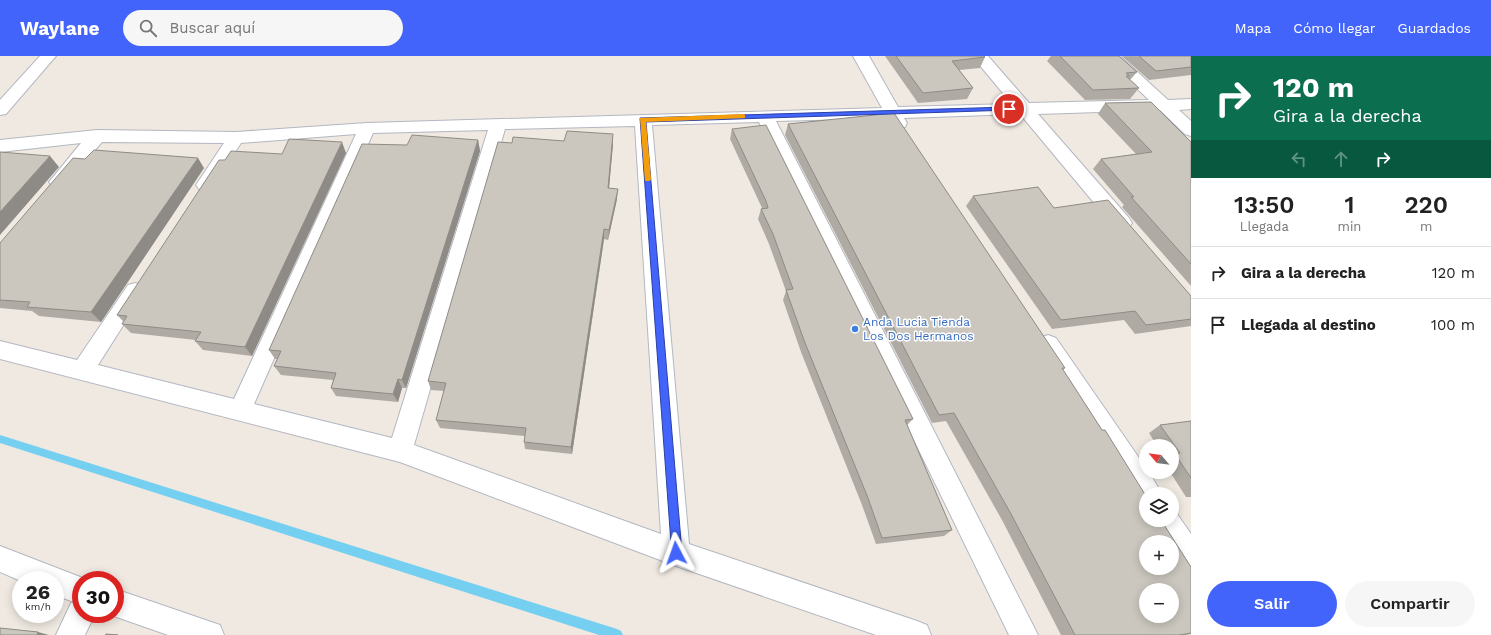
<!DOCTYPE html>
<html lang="es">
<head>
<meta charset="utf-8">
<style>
  :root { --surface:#fff; --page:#f6f6f6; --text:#222; --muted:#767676; --line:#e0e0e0; --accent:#4264fb }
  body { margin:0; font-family:"Work Sans",sans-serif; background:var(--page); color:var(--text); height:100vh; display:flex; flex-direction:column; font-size:15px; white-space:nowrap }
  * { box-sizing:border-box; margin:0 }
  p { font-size:13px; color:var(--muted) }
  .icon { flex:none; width:22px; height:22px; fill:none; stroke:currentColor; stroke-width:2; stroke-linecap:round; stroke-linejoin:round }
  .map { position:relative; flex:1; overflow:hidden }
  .details { display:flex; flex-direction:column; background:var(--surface); width:300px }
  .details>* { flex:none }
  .hud { background:#0b6e4f; color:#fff; overflow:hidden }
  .needle { width:26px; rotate:299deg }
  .buttons { position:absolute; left:1139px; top:383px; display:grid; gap:8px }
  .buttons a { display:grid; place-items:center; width:40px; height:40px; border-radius:50%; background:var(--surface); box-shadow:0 2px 10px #0003; font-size:20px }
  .speed { position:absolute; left:12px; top:515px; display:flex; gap:8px; font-size:20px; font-weight:700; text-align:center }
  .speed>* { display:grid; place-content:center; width:52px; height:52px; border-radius:50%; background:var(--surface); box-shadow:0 2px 10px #0003; line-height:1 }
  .speed small { font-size:10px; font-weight:400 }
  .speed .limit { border:6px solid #d22; background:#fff; color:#111 }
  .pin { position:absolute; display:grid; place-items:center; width:34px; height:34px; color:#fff; margin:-17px; border:2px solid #fff; border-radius:50%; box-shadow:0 1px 4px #0007 }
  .me { position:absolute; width:44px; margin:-22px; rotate:356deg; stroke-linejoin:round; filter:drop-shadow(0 0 3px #0008) }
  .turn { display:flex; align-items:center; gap:14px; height:84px; padding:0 16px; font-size:18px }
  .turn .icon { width:52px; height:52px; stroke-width:2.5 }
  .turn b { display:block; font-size:28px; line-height:34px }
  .lanes { display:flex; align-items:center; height:38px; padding:0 16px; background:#0003; justify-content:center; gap:20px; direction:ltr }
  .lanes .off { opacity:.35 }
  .eta { display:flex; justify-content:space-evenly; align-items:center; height:68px; text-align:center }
  .eta b { font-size:24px; font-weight:600; line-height:28px }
  .action { display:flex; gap:8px; margin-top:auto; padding:8px 16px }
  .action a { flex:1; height:46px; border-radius:24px; background:var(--accent); color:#fff; font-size:16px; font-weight:600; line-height:46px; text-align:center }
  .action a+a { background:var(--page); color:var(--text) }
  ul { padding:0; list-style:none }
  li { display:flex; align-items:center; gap:12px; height:52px; padding:0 16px; border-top:1px solid var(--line) }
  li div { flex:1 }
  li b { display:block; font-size:15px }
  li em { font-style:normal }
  header { display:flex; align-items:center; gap:24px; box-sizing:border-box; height:56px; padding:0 20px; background:var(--accent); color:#fff }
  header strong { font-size:19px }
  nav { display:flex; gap:22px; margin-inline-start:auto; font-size:14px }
  .search { width:280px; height:36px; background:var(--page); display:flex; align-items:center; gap:10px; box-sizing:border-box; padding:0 14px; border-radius:22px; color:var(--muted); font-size:15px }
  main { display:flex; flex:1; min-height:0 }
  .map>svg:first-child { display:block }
</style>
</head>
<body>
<header>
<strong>Waylane</strong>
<div class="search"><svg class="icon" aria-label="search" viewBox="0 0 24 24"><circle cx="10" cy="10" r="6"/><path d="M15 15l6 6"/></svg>Buscar aquí</div>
<nav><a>Mapa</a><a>Cómo llegar</a><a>Guardados</a></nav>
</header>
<main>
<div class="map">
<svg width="1191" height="579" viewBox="0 0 1191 579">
  <rect width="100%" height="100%" fill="#efe9e1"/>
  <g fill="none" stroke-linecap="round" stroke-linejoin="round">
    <!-- stream -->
    <path fill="#75cff0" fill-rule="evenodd" d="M0,379L617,573L621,575L623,579H599L0,387Z"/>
    <!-- street casing -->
    <g stroke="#b4b7c1" stroke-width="2">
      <path id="street" d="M40,0H56L6,58L0,59V44Z
        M853,0H869L898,51L1012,48L972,0H988L1029,47L1149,44L1103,0H1120L1168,44L1191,43V53L1179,54L1191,65V80L1185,78L1160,54L1038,58L1129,162L1132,167L1129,172L1122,174L1115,172L1020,58L904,62L907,67L905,71L899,72L893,71L888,62L776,65L1038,579H1009L759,66L652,69L689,488L917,565L927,569L931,579H876L676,510L400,406L0,303V285L77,304L128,229L135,227L142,229L145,235L98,309L234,343L356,78L241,87L211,133L205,135L199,133L196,129L224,87L102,86L64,130L58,132L52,130L49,126L81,87L0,96V84L97,74L236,76L367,67L882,52ZM635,70L661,478L414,389L505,73ZM488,74L392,382L254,348L373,77Z
        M1048,279L1056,282L1146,412V416H1149L1162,438H1146V449L1140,447L1040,294L1037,288L1040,282Z
        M1172,454L1175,455L1191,478V514C1178,509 1172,500 1172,486H1165L1153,464H1172Z
        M0,490L88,524H81V558H95L85,579H56L71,547L74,546L55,539V524L21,525L0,516Z
        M115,533L220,569L224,579H168L108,558H115Z"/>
    </g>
    <!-- street -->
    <use href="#street" fill="#fff" fill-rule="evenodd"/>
  </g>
  <!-- wall -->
  <path fill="#afaba4" d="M885,0H984L985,1L980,12L959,14L973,32L967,43L918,47Z
    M1051,0H1119L1137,16L1130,24L1139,32L1130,43L1085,44L1047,5Z
    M1122,0H1191V19L1149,24Z
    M1105,47L1191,86V230L1122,151L1124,149L1093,113L1101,103L1136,98L1098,58Z
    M788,68L1065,312L1063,314L1191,511V578L1186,579H1061L1002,464L946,365L932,367L785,79Z
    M732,73L913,363L907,369L952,474L944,480L876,488L862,449L801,296L783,244L786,235L769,188L758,163L761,153L762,152L730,83Z
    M478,84L480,95L406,332H402L398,346L336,340L331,332L333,324L281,319L274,310L278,303H275L269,294L407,89Z
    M512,87L613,88L609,132L617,143L608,184L604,183L572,398L525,393L524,386L525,380L440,372L436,364L444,335L431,334L428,325Z
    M346,97L252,300L203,294L195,285L196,284L131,277L122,268L123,265L117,259L225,104L282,98Z
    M204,112L101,266L39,260L32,255L0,252V187Z
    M973,140L1054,152L1191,240V270L1135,278L1124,264L1052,273L966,150Z
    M1191,365V441H1186L1170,416H1172V390H1157L1149,377L1160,369Z"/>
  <!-- shaded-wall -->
  <path fill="#8e8b86" d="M613,78V88L608,143V132Z
    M478,84L480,95L406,332L402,324Z
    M342,86L346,97L252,300L245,291Z
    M50,100L59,111L0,179V156Z
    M198,102L204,112L101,266L91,256Z
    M618,133L617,143L608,184L609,174Z
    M604,173V183L572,398L571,391Z
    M398,323L402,332L398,346L393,338Z
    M38,576L49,579H37Z"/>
  <!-- building -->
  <path fill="#cbc7bf" stroke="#8e8b86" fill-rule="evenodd" d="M896,0H984L985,1L952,5L973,32L923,37Z
    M1060,0H1119L1137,16L1126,17L1129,20H1126L1139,32L1093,34Z
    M1139,0H1191V11L1156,15Z
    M1151,46L1191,86V208L1131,141H1134L1101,103L1152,96L1105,47Z
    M894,57L1065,312H1062L1102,374H1105L1146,440V464H1161L1191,511V577L1179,579H1075L1011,458L954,357L939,359L788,68ZM1146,486H1172V512H1146ZM1146,534H1172V560H1146Z
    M766,69L913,363L905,364L952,474L882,482L868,442L805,287L786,234L793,233L773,178L761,153L768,152L766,145L732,73Z
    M567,75L613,78L608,132L618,133L609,174L604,173L571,391L524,386L526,372L436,364L446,327L428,325L498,86L512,87L513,81L564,85Z
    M412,79L478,84L402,324L398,323L393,338L331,332L336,317L274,310L281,295L269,294L362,88L407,89Z
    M289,83L342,86L245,291L195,285L201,276L122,268L127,260L117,259L219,104H225L231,95L282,98Z
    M94,94L198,102L91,256L27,251L30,246L0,244V187L73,102L85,103Z
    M0,96L50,100L0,156Z
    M1038,131L1054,152L1108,144L1191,240V263L1146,269L1135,255L1061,264L973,140Z
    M1191,365V422L1175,398L1180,397L1160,369Z
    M0,572L38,576L37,579H0Z
    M106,578L118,579H105Z"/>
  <!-- route -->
  <path fill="#4264fb" stroke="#2b41a3" d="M1009,51H1011V54L646,66L682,497L680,501L676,503L672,501L640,62Z"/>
  <!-- slow -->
  <path fill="#f59e0b" d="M743,58L745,59V62L646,66L651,123L650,125H645L640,62Z"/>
  <!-- markers -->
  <circle fill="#3f7fe0" stroke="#fff" stroke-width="1.5" cx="855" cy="273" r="4"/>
  <g text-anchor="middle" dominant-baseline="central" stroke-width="3" stroke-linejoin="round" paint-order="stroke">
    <!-- shop labels -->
    <g font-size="12" fill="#366cbe" stroke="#fff" text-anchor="start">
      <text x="863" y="266">Anda Lucia Tienda<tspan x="863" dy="14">Los Dos Hermanos</tspan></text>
    </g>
  </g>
</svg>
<div class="buttons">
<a><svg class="needle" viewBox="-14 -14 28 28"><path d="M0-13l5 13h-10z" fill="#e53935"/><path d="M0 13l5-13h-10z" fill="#767676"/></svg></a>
<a><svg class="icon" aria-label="layers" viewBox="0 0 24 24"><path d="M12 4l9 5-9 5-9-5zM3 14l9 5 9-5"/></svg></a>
<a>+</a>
<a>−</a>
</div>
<div class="speed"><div>26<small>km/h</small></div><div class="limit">30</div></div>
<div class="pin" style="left:1009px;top:53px;background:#d93025"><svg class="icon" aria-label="arrive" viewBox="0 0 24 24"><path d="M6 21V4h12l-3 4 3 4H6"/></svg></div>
<svg class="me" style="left:676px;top:497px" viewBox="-20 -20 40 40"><path d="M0-17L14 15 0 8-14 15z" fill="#4264fb" stroke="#fff" stroke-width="4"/></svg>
</div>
<section class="details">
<div class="hud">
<div class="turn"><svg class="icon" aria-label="right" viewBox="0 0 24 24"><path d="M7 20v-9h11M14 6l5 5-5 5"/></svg><div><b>120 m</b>Gira a la derecha</div></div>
<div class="lanes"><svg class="icon off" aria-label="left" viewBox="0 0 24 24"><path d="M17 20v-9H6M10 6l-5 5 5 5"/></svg><svg class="icon off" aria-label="ahead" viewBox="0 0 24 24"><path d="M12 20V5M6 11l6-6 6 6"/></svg><svg class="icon" aria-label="right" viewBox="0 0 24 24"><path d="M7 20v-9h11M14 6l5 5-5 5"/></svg></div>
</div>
<div class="eta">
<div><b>13:50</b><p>Llegada</p></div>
<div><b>1</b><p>min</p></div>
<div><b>220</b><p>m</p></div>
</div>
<ul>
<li><svg class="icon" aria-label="right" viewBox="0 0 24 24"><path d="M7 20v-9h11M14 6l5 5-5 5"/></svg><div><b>Gira a la derecha</b></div><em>120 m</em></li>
<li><svg class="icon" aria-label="arrive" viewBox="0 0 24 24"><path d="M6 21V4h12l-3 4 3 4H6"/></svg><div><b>Llegada al destino</b></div><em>100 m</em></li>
</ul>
<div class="action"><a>Salir</a><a>Compartir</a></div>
</section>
</main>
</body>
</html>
